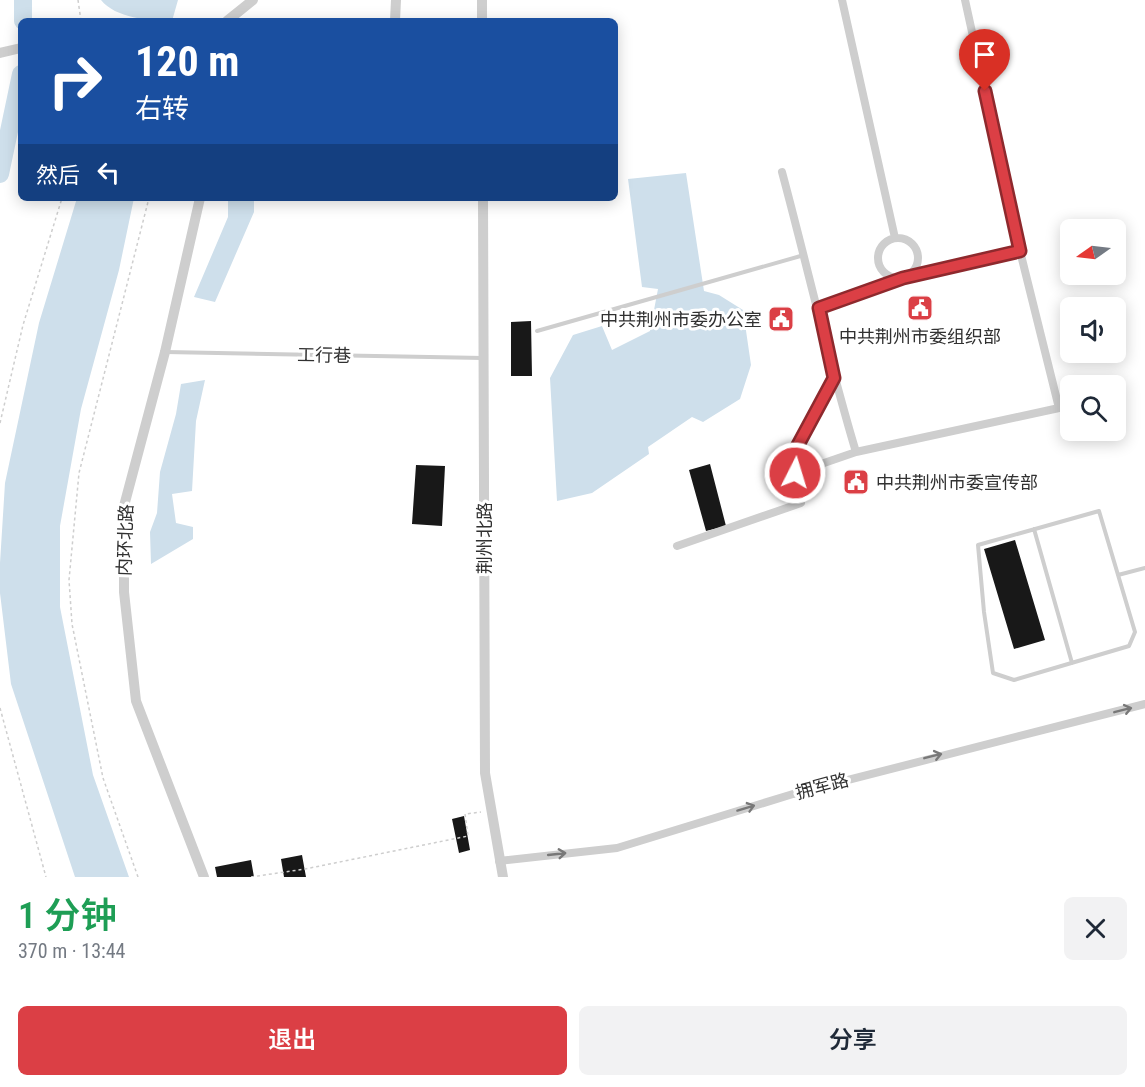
<!DOCTYPE html>
<html lang="zh">
<head>
<meta charset="utf-8">
<style>
  :root { --surface:#fff; --page:#f2f2f3; --text:#1f2937; --muted:#747a83; --accent:#db3f45 }
  body { margin:0; font-family:"Roboto Condensed","Noto Sans SC",sans-serif; background:var(--page); color:var(--text); height:100vh; display:flex; flex-direction:column; font-size:22px; white-space:nowrap }
  * { box-sizing:border-box; margin:0 }
  p { font-size:20px; color:var(--muted) }
  .icon { flex:none; width:33px; height:33px; fill:none; stroke:currentColor; stroke-width:2; stroke-linecap:round; stroke-linejoin:round }
  .map { position:relative; height:877px; overflow:hidden }
  .details { display:flex; flex-direction:column; background:var(--surface); flex:1 }
  .details>* { flex:none }
  .guide { position:absolute; left:18px; top:18px; width:600px; height:183px; border-radius:9px; box-shadow:0 3px 15px #0003; background:#1a4fa0; color:#fff; overflow:hidden }
  .needle { width:39px; rotate:256deg }
  .controls { position:absolute; left:1060px; top:219px; display:grid; gap:12px }
  .controls a { display:grid; place-items:center; width:66px; height:66px; border-radius:9px; background:var(--surface); box-shadow:0 3px 15px #0003; font-size:30px }
  .pin { position:absolute; display:grid; place-items:center; width:51px; height:51px; color:#fff; margin:-62px -26px; border-radius:50% 50% 50% 0; rotate:-45deg; box-shadow:0 0 6px #0007 }
  .pin .icon { rotate:45deg }
  .me { position:absolute; width:66px; margin:-33px; rotate:5deg; stroke-linejoin:round; filter:drop-shadow(0 0 4px #0008) }
  .turn { display:flex; align-items:center; gap:21px; height:126px; padding:0 18px; font-size:27px }
  .turn .icon { width:78px; height:78px; stroke-width:2.5 }
  .turn b { display:block; font-size:42px; line-height:51px }
  .then { display:flex; align-items:center; height:57px; padding:0 18px; background:#0003; gap:12px; font-size:22px }
  .round { display:grid; place-items:center; flex:none; width:63px; height:63px; border-radius:9px; background:var(--page) }
  .headline { display:flex; align-items:center; justify-content:space-between; height:102px; padding:0 18px }
  h1 { font-size:36px; font-weight:600; line-height:45px; color:#1e9e55 }
  .cta { display:flex; gap:12px; margin-top:auto; padding:12px 18px }
  .cta a { flex:1; height:69px; border-radius:9px; background:var(--accent); color:#fff; font-size:24px; font-weight:600; line-height:69px; text-align:center }
  .cta a+a { background:var(--page); color:var(--text) }
  .map>svg:first-child { display:block }
</style>
</head>
<body>
<div class="map">
<svg width="1145" height="877" viewBox="0 0 1145 877">
  <rect width="100%" height="100%" fill="#fff"/>
  <!-- water -->
  <path fill="#cedfeb" d="M101,0H178L172,21C150,21 115,18 101,0Z
    M686,173L704,291L719,295L743,310L751,365L740,399L703,422L692,417L648,447L649,454L592,493L557,501L550,378L573,335L602,326L612,350L650,331L658,289L642,287L628,179Z
    M77,198H134L119,270L81,409L60,526V607L93,775L129,877H75L11,684L0,593V563L5,483L39,323Z
    M228,198H254V212L215,302L194,297L228,217Z
    M205,380L196,421L192,491L172,494L176,523L193,527V539L151,564L150,532L157,513L160,472L176,414L181,384Z"/>
  <g fill="none" stroke-linecap="round" stroke-linejoin="round">
    <!-- river -->
    <path stroke="#cedfeb" stroke-width="18" d="M23,0V21
      M0,174L21,74"/>
  </g>
  <!-- building -->
  <path fill="#181818" d="M531,321L532,376H511V322Z
    M710,464L726,526L706,531L689,470Z
    M416,465L445,466L442,526L412,524Z
    M1015,540L1045,640L1014,649L984,549Z
    M464,816L470,850L459,853L452,819Z
    M302,855L306,877H284L281,859Z
    M251,860L254,877H217L215,867Z"/>
  <g fill="none" stroke-linecap="round" stroke-linejoin="round">
    <!-- path -->
    <path stroke="#cecece" stroke-width="1.5" stroke-dasharray="3 3" stroke-linecap="butt" d="M78,0L81,21
      M0,423L23,325L62,198
      M0,708L46,877
      M138,877L103,778L72,624L69,580L79,473L149,198
      M251,877L305,869L468,836L465,814L481,812"/>
    <!-- service -->
    <path stroke="#cecece" stroke-width="4" d="M537,331L804,255
      M166,352L483,358
      M1099,511L1135,632L1129,646L1014,680L993,673L984,612L978,545Z
      M1034,529L1072,663
      M1118,575L1145,568"/>
    <!-- minor -->
    <path stroke="#cecece" stroke-width="8" d="M842,0L895,238
      M782,172C807,265 828,359 856,452L1059,408L1020,251L965,0
      M878 258a20 20 0 1 1 40 0a20 20 0 1 1-40 0Z
      M819,308L903,278L1020,251
      M795,473L856,452
      M677,546L801,503L791,458L834,378
      M499,861L617,848L793,794L1145,704"/>
    <!-- tertiary -->
    <path stroke="#cecece" stroke-width="10" d="M482,0V21
      M227,21L253,0
      M395,21L396,0
      M0,53L21,48
      M200,198L165,352L124,506V592L136,701L204,877
      M483,198L485,773L503,877"/>
  </g>
  <!-- one-way arrows -->
  <defs><path id="oneway-shaft" d="M-6 0H5M1.5-3L5.5 0L1.5 3" fill="none" stroke-width="1.6" stroke-linecap="round" stroke-linejoin="round" transform="scale(1.5)"/></defs>
  <g stroke="#787878">
    <use href="#oneway-shaft" transform="translate(1123 710) rotate(-14)"/>
    <use href="#oneway-shaft" transform="translate(933 756) rotate(-14)"/>
    <use href="#oneway-shaft" transform="translate(746 808) rotate(-17)"/>
    <use href="#oneway-shaft" transform="translate(557 854) rotate(-6)"/>
  </g>
  <g fill="none" stroke-linecap="round" stroke-linejoin="round">
    <!-- route casing -->
    <g stroke="#8e292d" stroke-width="15">
      <path id="route" d="M795,473L791,458L834,378L819,308L903,278L1020,251L985,91"/>
    </g>
    <!-- route -->
    <use href="#route" stroke="#db3f45" stroke-width="10"/>
  </g>
  <!-- icons -->
  <defs>
    <g id="civic-square" transform="scale(1.35)"><rect x="-9" y="-9" width="18" height="18" rx="4" fill="#db3f45" stroke="#fff"/><path d="M-.6-6.5H3V-4.5H.6V-3L4-1V1h2V6H-6V1h2V-1L-.6-3ZM-1.2 2.5V6h2.4V2.5Z" fill="#fff"/></g>
  </defs>
  <g fill-rule="evenodd">
    <use href="#civic-square" x="920" y="308"/>
    <use href="#civic-square" x="781" y="319"/>
    <use href="#civic-square" x="856" y="482"/>
  </g>
  <g text-anchor="middle" dominant-baseline="central" stroke-width="6" stroke-linejoin="round" paint-order="stroke">
    <!-- poi labels -->
    <g font-size="18" fill="#313131" stroke="#fff" text-anchor="end">
      <text x="762" y="319">中共荆州市委办公室</text>
      <text x="920" y="336" text-anchor="middle">中共荆州市委组织部</text>
      <text x="876" y="482" text-anchor="start">中共荆州市委宣传部</text>
    </g>
    <!-- street labels -->
    <g font-size="18" fill="#313131" stroke="#fff">
      <text transform="translate(324 355) rotate(1)">工行巷</text>
      <text transform="translate(484 538) rotate(-90)">荆州北路</text>
      <text transform="translate(125 540) rotate(-88)">内环北路</text>
      <text transform="translate(822 786) rotate(-15)">拥军路</text>
    </g>
  </g>
</svg>
<div class="controls">
<a><svg class="needle" viewBox="-14 -14 28 28"><path d="M0-13l5 13h-10z" fill="#e53935"/><path d="M0 13l5-13h-10z" fill="#747a83"/></svg></a>
<a><svg class="icon" aria-label="sound" viewBox="0 0 24 24"><path d="M4 9h4l5-4v14l-5-4H4zM17 9q2 3 0 6"/></svg></a>
<a><svg class="icon" aria-label="search" viewBox="0 0 24 24"><circle cx="10" cy="10" r="6"/><path d="M15 15l6 6"/></svg></a>
</div>
<div class="pin" style="left:985px;top:91px;background:#d93025"><svg class="icon" aria-label="arrive" viewBox="0 0 24 24"><path d="M6 21V4h12l-3 4 3 4H6"/></svg></div>
<svg class="me" style="left:795px;top:473px" viewBox="-20 -20 40 40"><circle r="17" fill="#db3f45" stroke="#fff" stroke-width="3"/><path d="M0-11L8 9 0 5-8 9z" fill="#fff"/></svg>
<div class="guide">
<div class="turn"><svg class="icon" aria-label="right" viewBox="0 0 24 24"><path d="M7 20v-9h11M14 6l5 5-5 5"/></svg><div><b>120 m</b>右转</div></div>
<div class="then">然后<svg class="icon" aria-label="left" viewBox="0 0 24 24"><path d="M17 20v-9H6M10 6l-5 5 5 5"/></svg></div>
</div>
</div>
<section class="details">
<div class="headline"><div><h1>1 分钟</h1><p>370 m · 13:44</p></div><a class="round"><svg class="icon" aria-label="close" viewBox="0 0 24 24"><path d="M6 6l12 12M18 6L6 18"/></svg></a></div>
<div class="cta"><a>退出</a><a>分享</a></div>
</section>
</body>
</html>
